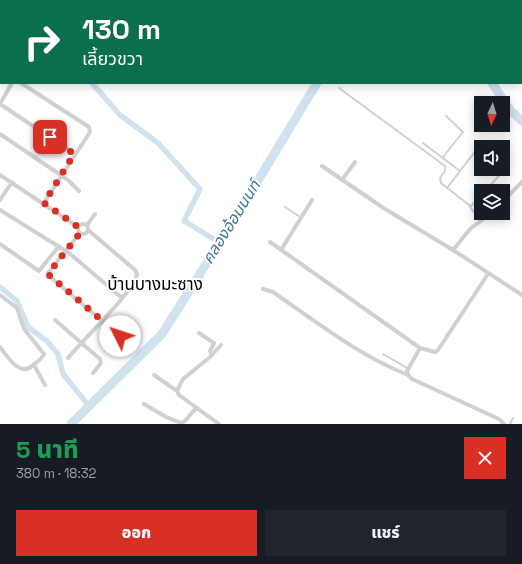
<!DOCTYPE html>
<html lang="th">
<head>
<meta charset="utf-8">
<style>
  :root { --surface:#171b24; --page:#20242c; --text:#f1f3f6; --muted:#9ea1a6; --accent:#d93025 }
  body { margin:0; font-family:"Space Grotesk","Noto Sans Thai",sans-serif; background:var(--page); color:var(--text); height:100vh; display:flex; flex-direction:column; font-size:15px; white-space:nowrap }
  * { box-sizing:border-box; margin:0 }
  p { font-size:13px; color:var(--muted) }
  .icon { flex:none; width:22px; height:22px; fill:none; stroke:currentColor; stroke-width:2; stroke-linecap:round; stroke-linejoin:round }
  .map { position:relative; height:424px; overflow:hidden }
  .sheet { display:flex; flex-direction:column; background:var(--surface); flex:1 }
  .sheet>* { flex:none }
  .top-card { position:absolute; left:0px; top:0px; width:522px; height:84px; box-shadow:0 2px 10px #0003; background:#0b6e4f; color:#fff; overflow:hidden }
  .needle { width:26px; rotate:184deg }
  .controls { position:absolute; left:474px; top:96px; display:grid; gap:8px }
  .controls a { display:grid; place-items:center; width:36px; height:36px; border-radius:0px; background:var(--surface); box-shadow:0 2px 10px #0003; font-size:20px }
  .pin { position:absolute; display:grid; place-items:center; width:34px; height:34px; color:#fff; margin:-17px; border-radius:8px; box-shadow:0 2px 6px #0006 }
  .me { position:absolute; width:44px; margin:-22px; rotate:311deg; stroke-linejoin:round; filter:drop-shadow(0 0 3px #0008) }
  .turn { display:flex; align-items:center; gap:14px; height:84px; padding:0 16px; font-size:18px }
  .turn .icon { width:52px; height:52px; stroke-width:2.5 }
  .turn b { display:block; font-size:28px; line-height:34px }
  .round { display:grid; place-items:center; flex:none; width:42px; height:42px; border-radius:0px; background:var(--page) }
  .summary { display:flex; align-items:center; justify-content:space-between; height:68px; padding:0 16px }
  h1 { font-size:24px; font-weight:800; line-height:30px; color:#1e9e55 }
  .action { display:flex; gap:8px; margin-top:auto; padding:8px 16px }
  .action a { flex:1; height:46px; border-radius:0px; background:var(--accent); color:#fff; font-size:16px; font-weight:800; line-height:46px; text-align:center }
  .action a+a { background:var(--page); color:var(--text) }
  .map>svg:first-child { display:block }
</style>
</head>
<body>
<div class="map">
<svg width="522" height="424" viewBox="0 0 522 424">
  <rect width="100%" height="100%" fill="#fff"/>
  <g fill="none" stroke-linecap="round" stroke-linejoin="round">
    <!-- canal -->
    <path stroke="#cfe2ee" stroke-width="5.5" d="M29,0V1
      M92,83L120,115L158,143L200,189L184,221L220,243
      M0,287L17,301L28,327L47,341L58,354L63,374L89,406"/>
    <!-- river -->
    <path stroke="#cfe2ee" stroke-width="9" d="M371,1V0
      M492,83L510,110L522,121
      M71,424L162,334L242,207L317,83"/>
    <!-- lane -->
    <path stroke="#d0d0d0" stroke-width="2" d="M339,88L445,166V171L440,178L441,183L469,205L479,220
      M423,143L460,171
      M443,157L463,132L446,116
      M447,188L477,149
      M485,191L507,167
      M285,207L300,217
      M470,207L481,195
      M383,354L407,368
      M510,424L513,418"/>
    <!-- street -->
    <path stroke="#d0d0d0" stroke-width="4" d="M4,0L6,1
      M127,0L128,1
      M166,0L167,1
      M186,0L187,1
      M222,0L223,1
      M259,0L260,1
      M290,0L291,1
      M345,0L347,1
      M176,1L177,0
      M355,1L356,0
      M431,1V0
      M0,31L1,32
      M0,64L1,65
      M12,83L0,104L75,154
      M21,83L89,127L90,132L44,203
      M0,134L68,180L79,191
      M322,166L385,209L453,250L522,295
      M0,175L78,227
      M342,180L355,162
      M0,200L12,182
      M503,201L522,182
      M0,210L69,253L122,298
      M78 229a5 5 0 1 1 10 0a5 5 0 1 1-10 0Z
      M87,225L95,214
      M80,233L48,273L49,276L120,336
      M270,242L420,348
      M0,244L39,271L59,246
      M281,250L312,200
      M453,250L470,229L491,213
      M488,274L438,350L435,352L420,348L407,371L408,375L412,379L499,419L504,424
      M263,289L273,292C316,322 360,356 408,375
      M0,295L17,308L24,329L44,354C42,359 37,362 33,365C20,378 8,357 0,347
      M55,320L100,359L101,363L93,373
      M199,333L214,343L210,351L212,355
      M68,358C81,341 135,291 137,274L135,270L88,230
      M34,365L45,385
      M154,375L177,391
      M144,404L166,417L181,423L185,421L196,408
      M219,424L179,395L177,391L183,379L210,357L221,345"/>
  </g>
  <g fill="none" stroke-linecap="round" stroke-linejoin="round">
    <!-- route -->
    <path stroke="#d93025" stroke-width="7" stroke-dasharray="0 12.6" d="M50,137L74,154L44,203L78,227L80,233L48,274L120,336"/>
  </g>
  <g text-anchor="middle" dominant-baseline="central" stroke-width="4" stroke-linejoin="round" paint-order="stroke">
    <!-- water labels -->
    <g font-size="16" font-style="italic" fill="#3f7597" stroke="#fff">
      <text transform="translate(231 222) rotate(-58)">คลองอ้อมนนท์</text>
    </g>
    <!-- quarter labels -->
    <g font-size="17" fill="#000" stroke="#fff">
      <text x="155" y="284">บ้านบางมะซาง</text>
    </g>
  </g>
</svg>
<div class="controls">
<a><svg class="needle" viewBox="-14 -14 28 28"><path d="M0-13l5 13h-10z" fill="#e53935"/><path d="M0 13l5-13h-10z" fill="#9ea1a6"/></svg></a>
<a><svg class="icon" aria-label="sound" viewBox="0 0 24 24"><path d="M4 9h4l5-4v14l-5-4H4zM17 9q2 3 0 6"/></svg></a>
<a><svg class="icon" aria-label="layers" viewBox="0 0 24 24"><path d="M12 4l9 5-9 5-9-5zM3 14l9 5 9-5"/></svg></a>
</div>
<div class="pin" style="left:50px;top:137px;background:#d93025"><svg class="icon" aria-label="arrive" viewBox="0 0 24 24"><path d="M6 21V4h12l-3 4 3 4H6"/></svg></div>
<svg class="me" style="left:120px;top:336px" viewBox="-20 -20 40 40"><circle r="19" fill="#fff"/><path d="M0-13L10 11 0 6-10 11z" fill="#d93025"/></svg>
<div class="top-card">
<div class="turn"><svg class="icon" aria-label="right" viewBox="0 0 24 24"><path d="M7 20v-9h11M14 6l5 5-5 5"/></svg><div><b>130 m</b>เลี้ยวขวา</div></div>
</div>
</div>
<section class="sheet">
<div class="summary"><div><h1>5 นาที</h1><p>380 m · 18:32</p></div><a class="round" style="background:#d93025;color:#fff"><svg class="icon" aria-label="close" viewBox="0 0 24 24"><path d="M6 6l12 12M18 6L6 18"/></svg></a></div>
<div class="action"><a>ออก</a><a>แชร์</a></div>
</section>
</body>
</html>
